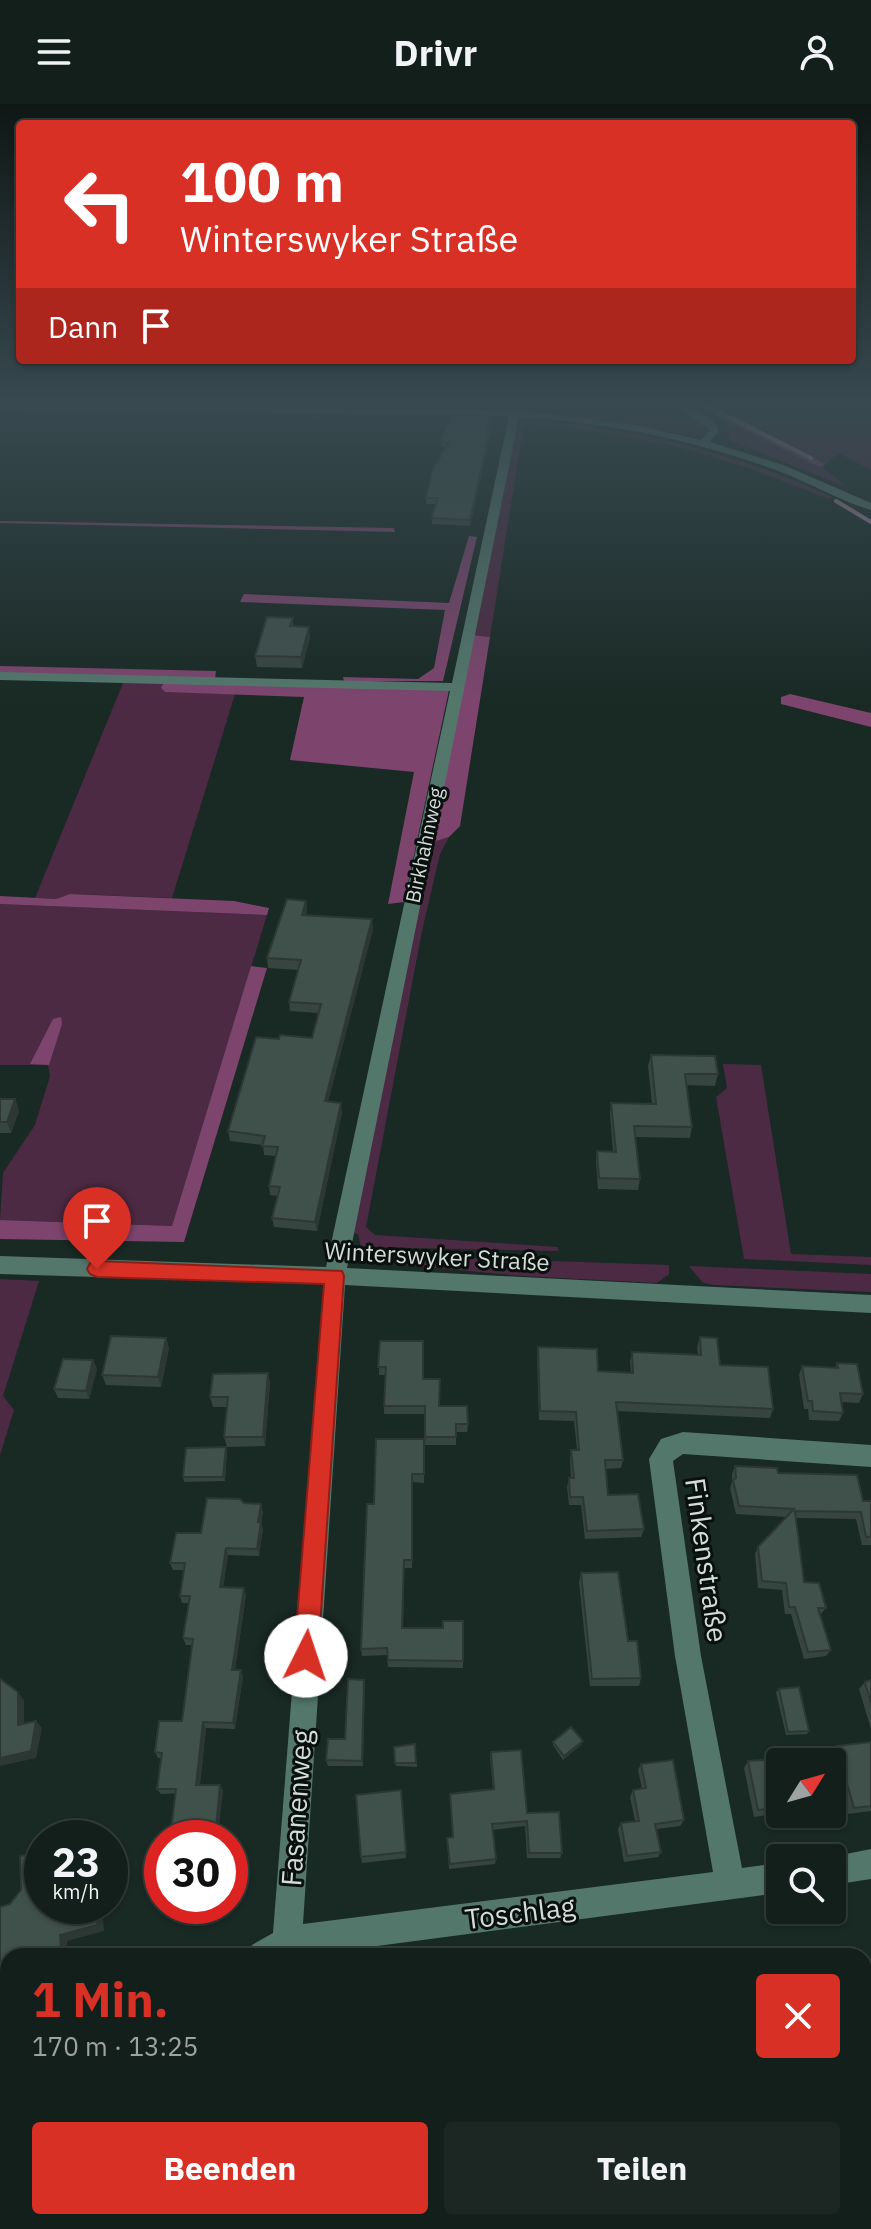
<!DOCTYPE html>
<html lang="de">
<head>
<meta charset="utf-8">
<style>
  :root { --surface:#131f1b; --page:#1c2724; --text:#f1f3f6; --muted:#9da2a3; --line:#323d3a; --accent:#d93025 }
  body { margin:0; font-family:"IBM Plex Sans",sans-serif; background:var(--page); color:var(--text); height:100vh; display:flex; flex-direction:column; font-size:30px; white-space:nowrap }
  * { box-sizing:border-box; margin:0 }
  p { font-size:26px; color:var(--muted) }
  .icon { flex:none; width:44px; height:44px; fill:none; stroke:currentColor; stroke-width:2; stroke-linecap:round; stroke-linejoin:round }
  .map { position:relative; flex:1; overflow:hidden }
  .details { position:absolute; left:0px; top:1844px; width:872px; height:282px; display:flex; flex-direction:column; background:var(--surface); border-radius:24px 24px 0 0; box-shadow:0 2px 6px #0004,0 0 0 2px var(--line) }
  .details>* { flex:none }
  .top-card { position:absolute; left:16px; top:16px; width:840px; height:244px; border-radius:8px; box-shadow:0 2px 6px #0004,0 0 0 2px var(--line); background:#d93025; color:#fff; overflow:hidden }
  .needle { width:52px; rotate:53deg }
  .fabs { position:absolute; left:766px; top:1644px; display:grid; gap:16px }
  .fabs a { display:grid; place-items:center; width:80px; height:80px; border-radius:8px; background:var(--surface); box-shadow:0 2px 6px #0004,0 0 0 2px var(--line); font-size:40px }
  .speed { position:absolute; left:24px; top:1716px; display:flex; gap:16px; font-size:40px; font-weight:700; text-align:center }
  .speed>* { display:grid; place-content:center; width:104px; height:104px; border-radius:50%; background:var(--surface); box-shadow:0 2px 6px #0004,0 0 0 2px var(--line); line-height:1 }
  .speed small { font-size:20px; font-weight:400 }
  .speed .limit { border:12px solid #d22; background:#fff; color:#111 }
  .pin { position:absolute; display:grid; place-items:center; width:68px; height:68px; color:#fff; margin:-82px -34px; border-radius:50% 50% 50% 0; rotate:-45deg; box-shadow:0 0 8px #0007 }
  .pin .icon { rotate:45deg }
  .me { position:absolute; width:88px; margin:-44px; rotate:4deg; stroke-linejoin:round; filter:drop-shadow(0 0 6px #0008) }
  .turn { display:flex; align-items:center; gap:28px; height:168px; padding:0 32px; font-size:36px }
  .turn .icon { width:104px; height:104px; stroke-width:2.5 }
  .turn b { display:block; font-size:56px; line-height:68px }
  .then { display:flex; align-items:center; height:76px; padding:0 32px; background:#0003; gap:16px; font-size:30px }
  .round { display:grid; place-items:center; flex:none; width:84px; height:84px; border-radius:8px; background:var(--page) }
  .overview { display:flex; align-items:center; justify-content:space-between; height:136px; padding:0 32px }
  h1 { font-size:48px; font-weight:700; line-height:60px; color:var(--accent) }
  .primary-button { display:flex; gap:16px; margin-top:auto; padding:16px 32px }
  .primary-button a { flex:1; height:92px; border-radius:8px; background:var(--accent); color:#fff; font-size:32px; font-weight:700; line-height:92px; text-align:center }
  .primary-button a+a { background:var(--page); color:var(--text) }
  header { display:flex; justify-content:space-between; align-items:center; height:104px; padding:0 32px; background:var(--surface); font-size:36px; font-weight:700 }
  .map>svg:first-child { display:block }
</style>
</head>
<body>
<header><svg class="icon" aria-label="menu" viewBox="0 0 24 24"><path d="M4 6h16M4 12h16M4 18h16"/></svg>Drivr<svg class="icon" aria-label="person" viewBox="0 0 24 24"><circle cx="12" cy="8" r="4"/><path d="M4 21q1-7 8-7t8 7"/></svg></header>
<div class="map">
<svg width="871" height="2125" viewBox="0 0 871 2125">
  <rect width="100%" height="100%" fill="#192924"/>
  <!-- green -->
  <path fill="#4d2a43" d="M519,302H674L705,321L706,329L693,332L613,318L517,307Z
    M713,302H871V366L839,349L825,360Z
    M0,305L323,311L322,314L0,307Z
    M522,315C622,321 741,350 832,393L829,395L746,363L679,343L603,328L527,319L523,324L490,533L473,531L515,332Z
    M724,316L822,363L847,383L729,336L728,321Z
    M164,577L161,584L165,588L235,590L172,794L70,790L56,795L35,794L123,579Z
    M449,733L440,750L422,827L366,1123L375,1131L558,1143V1147L361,1143L358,1130L349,1129L429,739Z
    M0,800L267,811L172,1122L0,1116L3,1069L35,1021L50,972L48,961H0Z
    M723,960L761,961L791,1150L871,1153V1161L744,1155L716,993L727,984Z
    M408,1152L669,1161V1170L657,1179L523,1172L403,1161Z
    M689,1162L871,1170V1188L714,1181L703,1179Z
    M0,1175L39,1177L3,1292L14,1306L0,1351Z
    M8,1971V2118H240L239,2125H0V1973Z
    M871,1983V2125H666L667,2118H864V1984Z"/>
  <!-- forest -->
  <path fill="#7d456e" d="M697,302H713L825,360L822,363L813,360Z
    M0,417L394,424L395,428L0,419Z
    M469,432L477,433L443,577H344L343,573L418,575L434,564L445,506L240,498L244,490L449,499Z
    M473,531L490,533L460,722L449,733L430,739Z
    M0,562L216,567L215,575L0,569Z
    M164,577L449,586L404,798L388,800L414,668L290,656L304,593L165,588L161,584Z
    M790,590L871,609V623L781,600V593Z
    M70,790L234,797L269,804L267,811L0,800V792L56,795Z
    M251,862L267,864L184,1138L0,1135V1116L172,1122Z
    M61,913L62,920L49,961L30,960L53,915Z"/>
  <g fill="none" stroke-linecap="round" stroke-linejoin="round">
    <!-- stream -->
    <path stroke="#a47e9a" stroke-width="4" d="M707,302L811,354
      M836,397L871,418"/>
    <!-- minor -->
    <path fill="#54776c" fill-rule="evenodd" d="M0,302L515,306L635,321L701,336L709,327L707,323L674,302C689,301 714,312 719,327L710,338L783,361L871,399V406C838,396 808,378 776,366C694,336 606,318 519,313L347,1164L871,1191V1209L345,1181L303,1820L713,1768L675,1552L649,1355L661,1335L683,1328L871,1341V1363L683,1350L673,1357L701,1552L742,1764L780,1759V1789L301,1852H248L252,1841L273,1829L324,1180L0,1170V1152L326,1163L450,587L0,576V568L452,579L509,312L0,306Z
      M871,1745V1775L832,1781V1754H826Z
      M8,1911V1943L0,1945V1913Z
      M254,2118H288L287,2125H253Z"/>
  </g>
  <!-- wall -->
  <path fill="#374540" d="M490,313L488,325H490V331L470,422L432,420V414L436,400H426V394L445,343H441V337Z
    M293,514V522L310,533L302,564L257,563L255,552Z
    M306,797L307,806L306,811L373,825L328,997L342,1008L317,1127L274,1123L272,1114L278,1092L270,1091L269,1082L276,1052L264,1051L263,1041L230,1037L228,1027L279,935L312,934L318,909L290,907L289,898L299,866L268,864L267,854Z
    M651,951L718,970L715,982L686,981L692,1023L690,1034L635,1033L640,1075L638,1086L598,1085L596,1058L597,1047L613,1048L610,1010L611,999L652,1000L648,962Z
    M0,995H15L19,1007L11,1029H0Z
    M700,1233L720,1261L773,1305L770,1314L617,1307L623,1356L621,1364L606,1365L608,1391L644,1425L641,1433L585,1435L581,1401H569L567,1383L569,1374H571L570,1355L571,1346H577L574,1317L539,1316L537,1253L538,1243L598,1267L631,1269L630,1257L632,1248L698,1251L697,1243Z
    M166,1234L169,1244L161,1283L106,1281L102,1271Z
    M380,1237L423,1275L440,1302L468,1320L467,1328H456V1341H425V1310H384L385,1271H379Z
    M93,1256L97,1265L89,1295L58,1294L54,1285Z
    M837,1259L863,1290L859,1299L841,1298L843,1309L839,1317L809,1316L808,1305H804L799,1271L802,1262L835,1264Z
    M268,1269L270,1279L265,1342L227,1343L224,1333L227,1303H213L210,1293Z
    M424,1335V1379L412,1378V1464H404L403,1524H443L463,1517V1564L388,1563L387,1551L362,1552L361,1545L374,1400Z
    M227,1348L225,1377L184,1378L183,1373Z
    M735,1362L778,1369L863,1397H871V1441H862L856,1415L796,1414L804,1478L826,1504L820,1511L831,1546L826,1552L804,1555L791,1510H785L782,1486L758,1484L755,1450L758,1443L787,1413L736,1410L730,1384L732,1378V1370Z
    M244,1399L263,1407L261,1419L263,1425L259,1452L228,1451L223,1483L246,1491L235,1566L243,1572L235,1625L206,1624L200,1681H220L223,1687L161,1690L157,1685L161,1654H158L155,1648L182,1617L192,1541H186L183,1534L189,1499H182L180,1492L184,1466H173L170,1459L201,1429Z
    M581,1469L628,1537L641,1574L639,1582H590L579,1478Z
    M364,1576L363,1662H328L326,1656L345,1635Z
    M871,1576V1625L859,1585L865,1578Z
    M779,1585L809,1627L807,1630L786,1631L776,1588Z
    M583,1637L581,1641L563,1656L553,1641V1638Z
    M871,1638V1707L848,1710L830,1648L836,1642Z
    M415,1640L417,1663L396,1662L394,1643Z
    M778,1646L780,1658V1709L754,1713L744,1664L748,1657L773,1655V1652Z
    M491,1648L527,1709L562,1749L560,1754H527L525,1722L492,1726L496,1755L495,1760L449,1765L447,1734L453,1733L450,1690L493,1685L490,1654Z
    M641,1660L684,1716L680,1722L657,1725L661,1748L658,1753L624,1758L618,1725L621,1719L635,1717L630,1693L633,1686L642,1685L638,1666Z
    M401,1686L406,1754L362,1759L361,1753Z"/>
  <!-- shaded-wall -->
  <path fill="#2d3834" d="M490,325V331L470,422V416Z
    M309,523L310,533L302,564L301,553Z
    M306,797L307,806L303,820L302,811Z
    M372,815L373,825L326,1006L325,997Z
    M15,995L19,1007L11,1029L7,1018Z
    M341,999L342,1008L317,1127L315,1118Z
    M166,1234L169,1244L161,1283L158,1273Z
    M93,1256L97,1265L89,1295L86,1287Z
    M268,1269L270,1279L265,1342L263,1333Z
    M226,1343L227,1348L225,1377L223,1373Z
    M261,1400L263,1407L261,1419L263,1425L259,1452L257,1445L258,1418Z
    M226,1444L228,1451L222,1490L220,1483Z
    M244,1484L246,1491L234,1572L232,1566Z
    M241,1566L243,1572L235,1625L233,1619Z
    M364,1576L365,1582L363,1662L362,1657Z
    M18,1588L24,1596V1628L18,1621Z
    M36,1617L42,1624L36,1654L0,1662V1654Z
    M203,1618L206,1624L199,1686L196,1681Z
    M583,1637L581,1641L563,1656L564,1652Z
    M220,1681L223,1687L218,1734H215Z
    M96,1802H102L104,1827L67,1837L68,1851L63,1852H36Z
    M8,1859V1867L0,1868V1861Z"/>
  <!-- building -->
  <path fill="#40504b" stroke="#2d3834" stroke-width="2" d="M451,311L490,313L487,325H490L470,416L432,414L438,394H426L432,367L449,338L441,337Z
    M267,513L293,514L290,522L309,523L301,553L255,552Z
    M287,795L306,797L302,811L372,815L325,997L341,999L315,1118L272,1114L280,1083L269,1082L278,1043L262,1042L265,1032L228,1027L256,933L279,935L280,931L312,934L321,900L289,898L301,856L267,854Z
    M651,951L715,952L718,970H685L692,1023L634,1022L640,1075L599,1074L597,1047L616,1048L611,999L656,1000Z
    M0,995H15L7,1018H0Z
    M111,1232L166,1234L158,1273L102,1271Z
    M700,1233L717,1234L720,1261L768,1263L773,1305L616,1298L623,1356H605L608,1391L638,1390L644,1425L587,1427L583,1393H570L569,1374H574L571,1346H579L576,1308L540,1307L538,1243L597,1245L598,1267L633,1269L632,1248L701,1251Z
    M380,1237H423V1275H440L439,1302H467L468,1320H456V1333H425V1302H384L386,1263H378Z
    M63,1255L93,1256L86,1287L54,1285Z
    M837,1259L857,1260L863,1290L840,1289L843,1309L813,1307L812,1297H808L802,1262L838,1264Z
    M268,1269L263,1333H224L228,1293H210L213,1270Z
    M376,1335H424V1370H412V1456H404L402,1524H443V1517H463V1557L388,1556L387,1544L361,1545L367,1400H374Z
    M226,1343L223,1373H183L186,1344Z
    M735,1362L777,1364L778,1369L857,1371L863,1397H871V1433H866L861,1408L795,1407L804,1478L819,1479L826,1504H818L831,1546L808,1548L795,1503H789L786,1479L762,1477L758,1443L794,1405L739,1402L733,1376L736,1374Z
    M207,1394L240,1395L244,1399L261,1400L258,1418H261L257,1445L226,1444L220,1483L244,1484L232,1566H241L233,1619L203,1618L196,1681H220L215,1734H170L176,1685H157L162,1649L155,1648L159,1617H182L193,1535L183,1534L190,1492H180L185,1459H170L176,1429H201Z
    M618,1468L628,1537H637L641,1574L592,1575L581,1469Z
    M0,1575L18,1588V1621L36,1617L31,1647L0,1654Z
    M348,1575L364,1576L362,1657L326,1656L328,1635H345Z
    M871,1576V1599L865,1578Z
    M799,1583L809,1627L788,1628L779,1585Z
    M571,1623L583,1637L564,1652L553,1638Z
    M871,1638V1702L854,1704L836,1642Z
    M415,1640L416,1659H395L394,1643Z
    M800,1644L803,1658H780V1703L758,1706L748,1657L780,1655L778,1646Z
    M521,1646L527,1709L559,1708L562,1749H529L527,1717L492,1720L496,1755L450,1760L447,1734L453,1733L450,1690L494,1685L491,1648Z
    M673,1656L684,1716L655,1720L661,1748L627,1752L621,1719L639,1717L633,1686L646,1684L641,1660Z
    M401,1686L406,1748L361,1753L356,1691Z
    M42,1748V1802H96L97,1821L60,1831L61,1845L36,1852H8V1859L0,1861V1803L10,1800L21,1786L20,1752Z
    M694,1848L766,1851V1852H695Z"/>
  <!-- sky -->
  <linearGradient id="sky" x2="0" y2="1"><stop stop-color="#0e1714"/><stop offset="0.5" stop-color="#384950"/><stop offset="1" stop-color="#384950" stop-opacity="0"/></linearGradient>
  <rect width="871" height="599" fill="url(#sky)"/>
  <!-- route -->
  <path fill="#d93025" stroke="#8d1f18" stroke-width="2" d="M97,1157L342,1167L344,1172L318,1552L315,1560L306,1564L298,1560L294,1552L324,1180L97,1173L90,1170L87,1165L90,1159Z"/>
  <g text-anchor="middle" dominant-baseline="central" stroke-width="6" stroke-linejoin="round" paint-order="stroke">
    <!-- far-street labels -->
    <g font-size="20" fill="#d2dcd8" stroke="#09100e">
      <text transform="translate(424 741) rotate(-78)">Birkhahnweg</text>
    </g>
    <!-- street labels -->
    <g font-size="24" fill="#d2dcd8" stroke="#09100e">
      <text transform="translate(437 1152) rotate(3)">Winterswyker Straße</text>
    </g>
    <!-- near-street labels -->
    <g font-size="28" fill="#d2dcd8" stroke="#09100e">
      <text transform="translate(707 1456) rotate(82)">Finkenstraße</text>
      <text transform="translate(296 1704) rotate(-86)">Fasanenweg</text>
      <text transform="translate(520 1808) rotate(-7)">Toschlag</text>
    </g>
  </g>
</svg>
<div class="fabs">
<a><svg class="needle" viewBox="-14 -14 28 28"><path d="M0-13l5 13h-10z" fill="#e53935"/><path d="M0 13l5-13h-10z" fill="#9da2a3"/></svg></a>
<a><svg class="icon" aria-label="search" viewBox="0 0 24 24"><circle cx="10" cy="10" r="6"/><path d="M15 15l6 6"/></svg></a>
</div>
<div class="speed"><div>23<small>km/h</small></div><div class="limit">30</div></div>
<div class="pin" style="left:97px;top:1165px;background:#d93025"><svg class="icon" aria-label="arrive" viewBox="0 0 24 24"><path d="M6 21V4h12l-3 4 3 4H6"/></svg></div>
<svg class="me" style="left:306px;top:1552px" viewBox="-20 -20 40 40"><circle r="19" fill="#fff"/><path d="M0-13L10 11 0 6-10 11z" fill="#d93025"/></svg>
<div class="top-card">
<div class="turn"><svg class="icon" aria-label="left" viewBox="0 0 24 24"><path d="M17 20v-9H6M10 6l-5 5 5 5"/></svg><div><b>100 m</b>Winterswyker Straße</div></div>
<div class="then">Dann<svg class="icon" aria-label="arrive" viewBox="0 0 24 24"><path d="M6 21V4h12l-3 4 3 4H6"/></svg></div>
</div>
<section class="details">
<div class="overview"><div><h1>1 Min.</h1><p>170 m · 13:25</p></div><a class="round" style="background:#d93025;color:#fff"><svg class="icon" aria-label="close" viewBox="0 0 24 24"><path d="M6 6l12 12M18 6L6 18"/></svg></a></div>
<div class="primary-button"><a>Beenden</a><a>Teilen</a></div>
</section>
</div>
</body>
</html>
